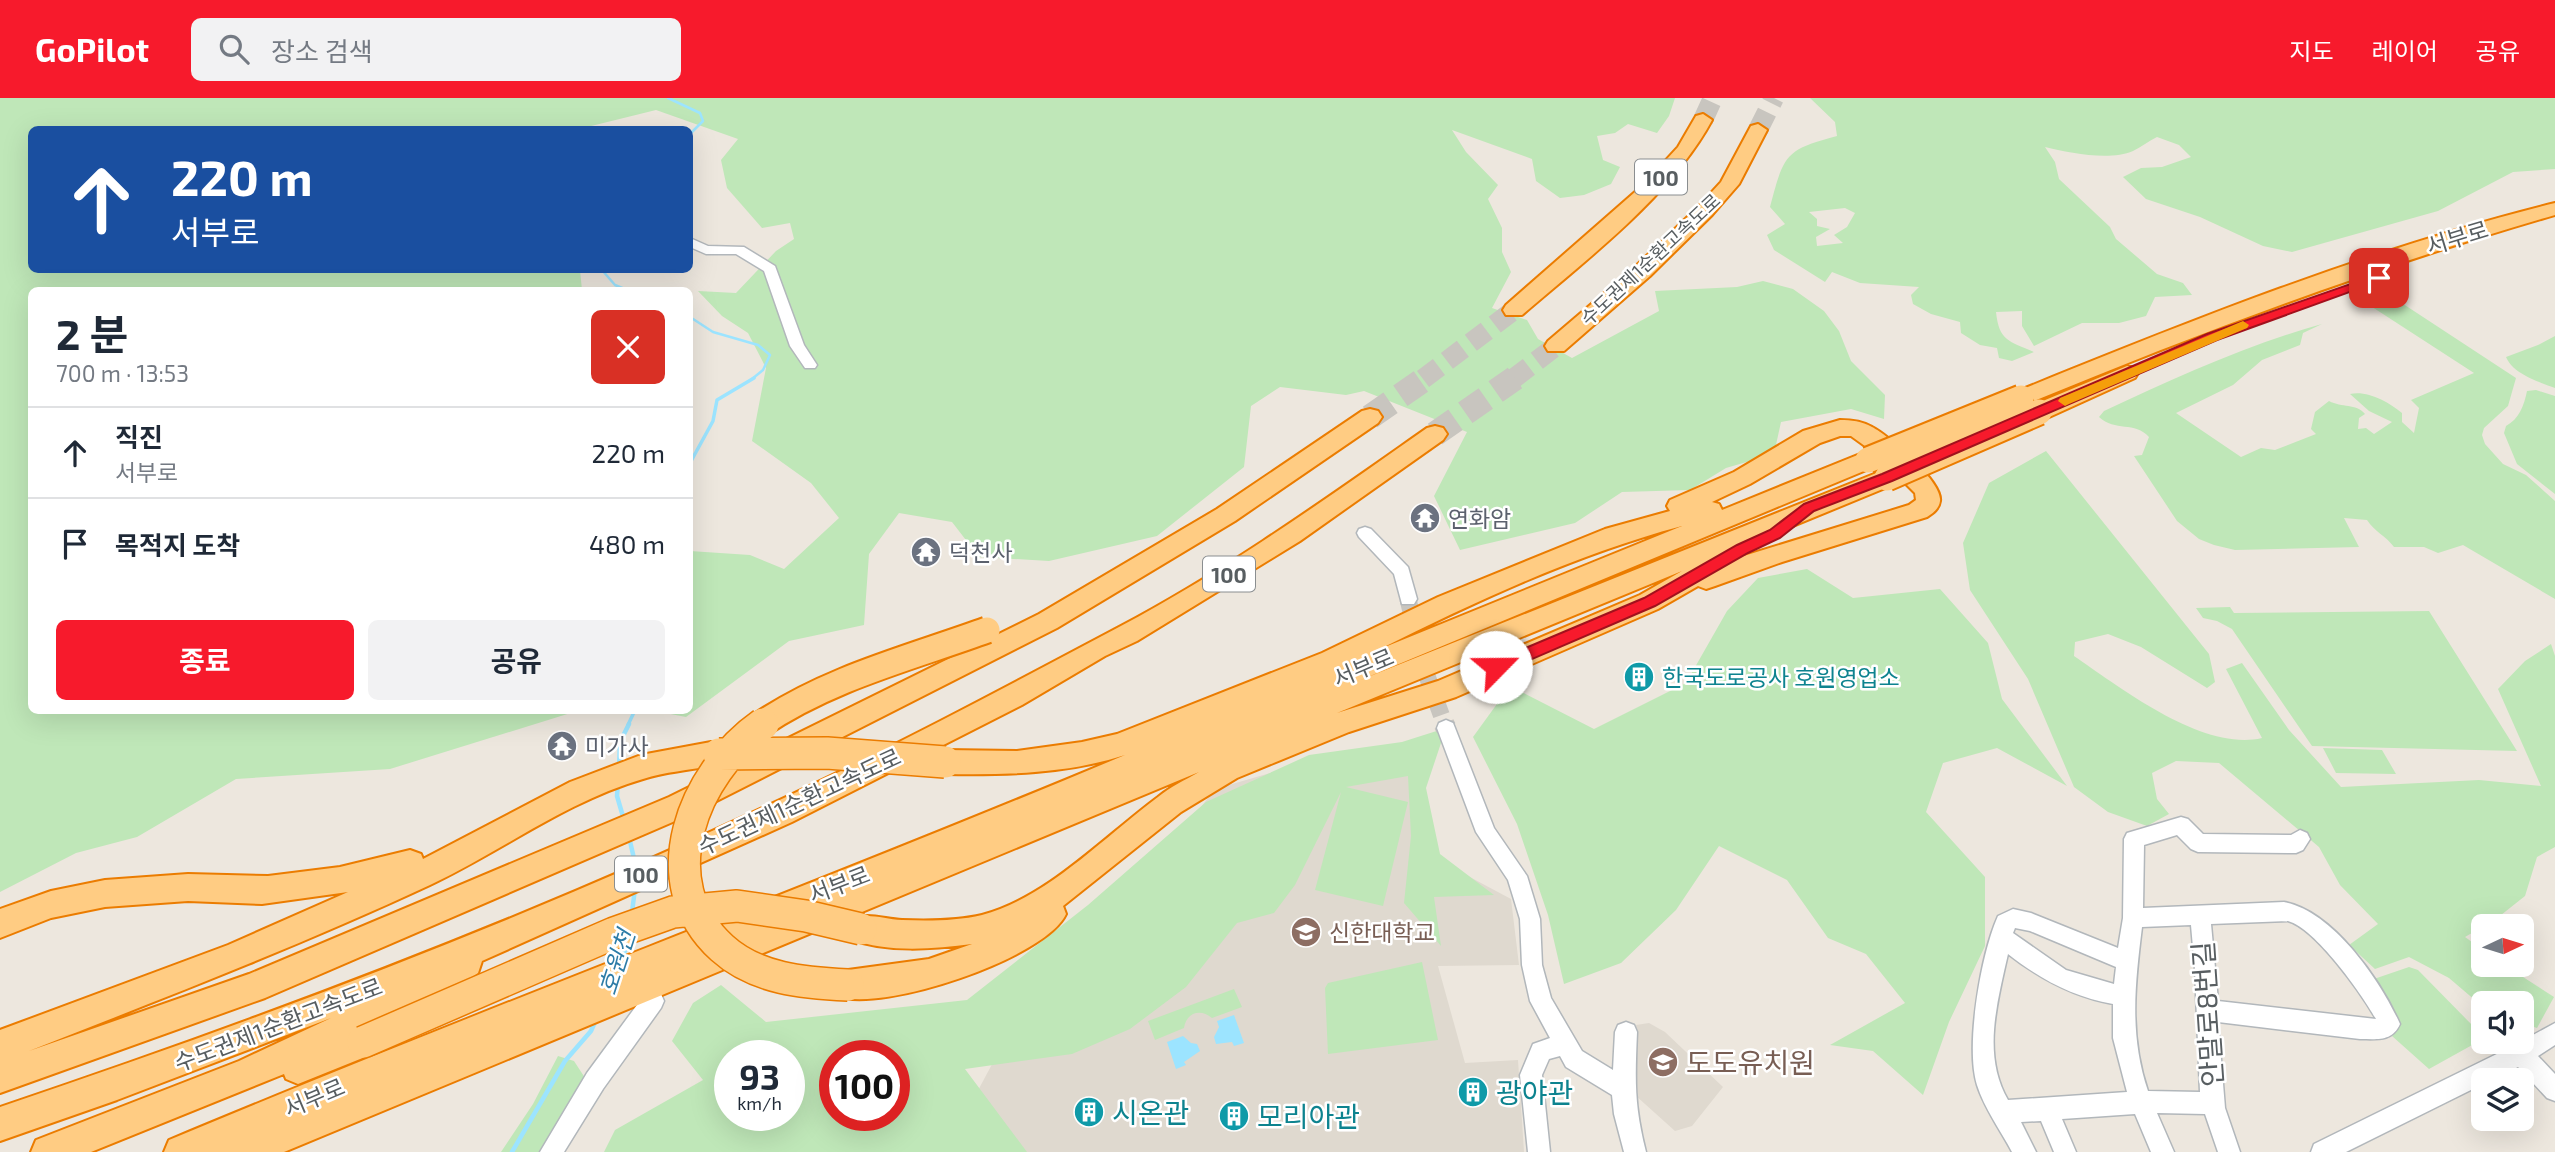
<!DOCTYPE html>
<html lang="ko">
<head>
<meta charset="utf-8">
<style>
  :root { --surface:#fff; --page:#f2f2f3; --text:#1f2937; --muted:#747a83; --line:#e0e1e3; --accent:#f71a2c }
  body { margin:0; font-family:"Exo 2","Noto Sans KR",sans-serif; background:var(--page); color:var(--text); height:100vh; display:flex; flex-direction:column; font-size:26px; white-space:nowrap }
  * { box-sizing:border-box; margin:0 }
  p { font-size:23px; color:var(--muted) }
  .icon { flex:none; width:38px; height:38px; fill:none; stroke:currentColor; stroke-width:2; stroke-linecap:round; stroke-linejoin:round }
  .map { position:relative; flex:1; overflow:hidden }
  .drawer { position:absolute; left:28px; top:189px; width:665px; height:427px; display:flex; flex-direction:column; background:var(--surface); border-radius:10px; box-shadow:0 7px 28px #0002 }
  .drawer>* { flex:none }
  .guide { position:absolute; left:28px; top:28px; width:665px; height:147px; border-radius:10px; box-shadow:0 7px 28px #0002; background:#1a4fa0; color:#fff; overflow:hidden }
  .needle { width:46px; rotate:86deg }
  .fabs { position:absolute; left:2471px; top:816px; display:grid; gap:14px }
  .fabs a { display:grid; place-items:center; width:63px; height:63px; border-radius:10px; background:var(--surface); box-shadow:0 7px 28px #0002; font-size:35px }
  .speed { position:absolute; left:714px; top:942px; display:flex; gap:14px; font-size:35px; font-weight:700; text-align:center }
  .speed>* { display:grid; place-content:center; width:91px; height:91px; border-radius:50%; background:var(--surface); box-shadow:0 7px 28px #0002; line-height:1 }
  .speed small { font-size:18px; font-weight:400 }
  .speed .limit { border:10px solid #d22; background:#fff; color:#111 }
  .pin { position:absolute; display:grid; place-items:center; width:60px; height:60px; color:#fff; margin:-30px; border-radius:14px; box-shadow:0 4px 10px #0006 }
  .me { position:absolute; width:77px; margin:-38px; rotate:67deg; stroke-linejoin:round; filter:drop-shadow(0 0 5px #0008) }
  .turn { display:flex; align-items:center; gap:24px; height:147px; padding:0 28px; font-size:32px }
  .turn .icon { width:91px; height:91px; stroke-width:2.5 }
  .turn b { display:block; font-size:49px; line-height:60px }
  .round { display:grid; place-items:center; flex:none; width:74px; height:74px; border-radius:10px; background:var(--page) }
  .summary { display:flex; align-items:center; justify-content:space-between; height:119px; padding:0 28px }
  h1 { font-size:42px; font-weight:700; line-height:52px }
  .action { display:flex; gap:14px; margin-top:auto; padding:14px 28px }
  .action a { flex:1; height:80px; border-radius:10px; background:var(--accent); color:#fff; font-size:28px; font-weight:700; line-height:80px; text-align:center }
  .action a+a { background:var(--page); color:var(--text) }
  ul { padding:0; list-style:none }
  li { display:flex; align-items:center; gap:21px; height:91px; padding:0 28px; border-top:2px solid var(--line) }
  li div { flex:1 }
  li b { display:block; font-size:26px }
  li em { font-style:normal }
  header { display:flex; align-items:center; gap:42px; box-sizing:border-box; height:98px; padding:0 35px; background:var(--accent); color:#fff }
  header strong { font-size:33px }
  nav { display:flex; gap:38px; margin-inline-start:auto; font-size:24px }
  .search { width:490px; height:63px; background:var(--page); display:flex; align-items:center; gap:18px; box-sizing:border-box; padding:0 24px; border-radius:10px; color:var(--muted); font-size:26px }
  .map>svg:first-child { display:block }
</style>
</head>
<body>
<header>
<strong>GoPilot</strong>
<div class="search"><svg class="icon" aria-label="search" viewBox="0 0 24 24"><circle cx="10" cy="10" r="6"/><path d="M15 15l6 6"/></svg>장소 검색</div>
<nav><a>지도</a><a>레이어</a><a>공유</a></nav>
</header>
<div class="map">
<svg width="2555" height="1054" viewBox="0 0 2555 1054">
  <rect width="100%" height="100%" fill="#ede7de"/>
  <!-- education -->
  <path fill="#dfd9cf" d="M1277,673L1418,677L1436,761L1511,801L1519,867L1438,868L1465,965L1518,962L1524,1054H1006L975,998L1012,929L1155,768L1215,691Z
    M1649,925L1665,934L1723,989L1692,1028L1675,1033L1635,997L1630,942L1636,927Z"/>
  <!-- green -->
  <path fill="#bfe7b8" fill-rule="evenodd" d="M0,0H1675L1669,18L1657,35L1628,26L1615,35L1597,38L1603,62L1620,69L1611,86L1584,97L1560,100L1536,83L1532,61L1452,32L1466,54L1498,87L1488,101L1502,130V154L1511,174L1492,210L1527,222L1538,241L1572,260L1659,213L1655,193L1737,189L1763,183L1793,191L1824,213L1839,233L1851,263L1885,297L1884,321L1851,311L1781,324L1774,356L1726,370L1690,392L1622,394L1575,425L1460,452L1434,398L1467,334L1364,293L1346,297L1280,289L1251,308L1244,369L1157,438L1049,463L979,459L952,424L899,415L869,456L864,527L789,543L686,619L655,613L690,612V453L750,457L784,471L839,420L811,385L752,343L766,270L748,235L722,218L698,193L736,195L776,153L794,141L790,125L762,130L727,90L721,62L738,41L656,12L575,32H32V172H580L582,192H32V612L577,613L390,671L236,681L137,739L76,755L0,794Z
    M1810,0H2555V71L2513,74L2438,113L2292,154L2263,148L2200,119L2146,101L2123,79L2141,70L2162,69L2191,59L2179,47L2157,39C2149,43 2141,49 2133,53C2110,63 2069,55 2045,49L2055,64L2059,81L2110,129L2116,141L2157,176L2183,185L2192,197L2155,199L2146,218L2119,225H2082L2034,248L2022,228V213L1996,214C1999,243 2009,243 2034,254L2012,263L1999,260L1997,250L1980,247L1961,235L1960,224L1931,216L1913,206L1911,197L1919,189L1860,185L1832,174L1825,184L1774,152L1767,137L1785,126L1770,109C1784,57 1784,52 1837,38L1835,24ZM1845,110L1855,115L1847,129L1834,137L1843,145L1817,148L1816,139L1830,131L1817,128V121L1809,114Z
    M2388,196L2516,280L2508,308L2484,330L2482,337L2485,346L2503,366L2526,377L2555,403V501L2463,447L2438,455L2424,449H2394C2386,438 2375,434 2367,422L2344,420L2359,449L2235,452L2214,447L2199,441L2177,423L2134,358L2142,357L2149,339C2135,323 2115,334 2099,319L2104,313C2175,280 2247,247 2322,226L2303,235L2300,247L2262,262L2233,287L2176,315L2241,359L2261,350L2275,352L2316,336L2311,331L2315,314L2329,303C2342,310 2356,305 2365,316L2359,320L2358,331L2366,330L2374,336L2392,324L2369,313L2350,296C2367,292 2389,304 2402,315V324L2414,335L2419,310L2411,302L2474,275L2366,205Z
    M2555,238V290C2539,284 2513,276 2506,259L2538,247Z
    M2536,292L2555,298V396L2517,366L2504,335L2506,328C2519,321 2524,308 2527,293Z
    M2046,353L2209,556L2215,584L2207,590L2141,549L2108,536L2075,544L2074,558C2121,590 2203,654 2262,640L2226,571L2242,565L2289,632L2341,689L2479,682L2541,688L2498,591L2525,563L2551,546L2555,558V749L2537,759L2525,798L2496,821L2465,839L2483,852V866H2503L2554,899L2537,930L2522,925V905H2483V909L2449,880L2409,859L2375,871L2349,847L2378,826L2340,787L2319,749L2219,665L2176,663L2152,675L2157,701L2169,716L2147,728L2108,714L2074,689L2028,581L1970,492L1963,445L1989,385Z
    M1807,471L1853,500L1940,491L1988,545L2002,601L2067,688L1997,650L1943,665L1926,714L1985,779V848L1949,924L1923,997L1873,953L1830,947L1905,905L1866,856L1828,840L1787,782L1719,748L1676,812L1621,865L1564,886L1548,817L1517,726L1473,639L1510,588L1594,631L1686,585L1727,513L1758,480Z
    M2230,509L2234,515L2429,513L2517,653L2312,648L2232,531L2217,523L2203,520L2196,510Z
    M1446,630L1426,690L1440,756L1494,797L1434,799L1441,848L1404,805L1411,738L1408,678L1346,689L1408,704L1383,808L1315,792L1341,694L1295,787L1274,815L1237,825L1186,889L1130,931L1072,956L965,971L1027,1054H604L615,1032L703,982L672,943L693,905L721,887L766,924L967,902L1088,807L1206,704L1309,657L1402,644ZM730,957H789V1017H730ZM835,957H894V1017H835Z
    M2323,650L2382,652L2396,676L2336,675Z
    M1422,864L1438,942L1328,956L1325,890L1328,885Z
    M2409,869L2418,872L2473,928L2474,946L2429,971L2392,938L2400,928C2394,909 2385,897 2371,882Z
    M1234,891L1242,909L1212,920C1200,910 1186,915 1184,930L1155,942L1148,923Z
    M558,958L574,963L587,983L542,1054H501L533,1006Z"/>
  <!-- water -->
  <path fill="#9ce4ff" d="M1234,917L1244,945L1234,948L1232,944L1216,946L1214,939L1219,929L1217,923Z
    M1183,938L1191,945L1197,946L1200,953L1184,964L1186,967L1176,971L1167,944Z"/>
  <g fill="none" stroke-linecap="round" stroke-linejoin="round">
    <!-- stream-far2 -->
    <path stroke="#9ce4ff" stroke-width="2.5" d="M668,0L700,15L703,23L690,36
      M602,172L615,187L627,192
      M690,219L713,234L758,247L770,257L763,272L752,281"/>
    <!-- stream-far1 -->
    <path stroke="#9ce4ff" stroke-width="3.5" d="M690,365L713,323L717,302L754,280
      M690,379V388
      M628,627L635,612"/>
    <!-- stream -->
    <path stroke="#9ce4ff" stroke-width="4.5" d="M619,670L620,644L629,626
      M618,685L617,698L624,722
      M629,739L636,769
      M632,814L635,791
      M622,862L628,843
      M512,1054L565,963L591,933L595,924"/>
    <!-- minor-tunnel-far1 -->
    <path stroke="#c8c5bf" stroke-width="17" stroke-dasharray="17 9" stroke-linecap="butt" d="M1408,501L1424,570L1445,627"/>
    <!-- minor-tunnel -->
    <path stroke="#c8c5bf" stroke-width="21" stroke-dasharray="21 10" stroke-linecap="butt" d="M1444,626L1446,630"/>
    <!-- highway-tunnel-far1 -->
    <path stroke="#c8c5bf" stroke-width="20" stroke-dasharray="20 10" stroke-linecap="butt" d="M1703,22L1713,0
      M1758,32L1774,0
      M1423,281L1514,212
      M1513,281L1556,248"/>
    <!-- highway-tunnel -->
    <path stroke="#c8c5bf" stroke-width="25" stroke-dasharray="25 12" stroke-linecap="butt" d="M1370,319L1426,280
      M1435,336L1515,280"/>
    <!-- minor casing -->
    <g stroke="#b2b7bb" stroke-width="3">
      <path id="minor" d="M690,140L708,148L744,149L775,168L804,247L817,267L815,270H805L790,248L764,173L736,156H706L690,149Z
        M1365,429L1371,431L1408,469L1417,501L1414,506H1402L1394,476L1359,439L1357,435L1359,431Z
        M1446,622L1453,625L1455,630L1494,730L1527,778L1540,821L1542,867L1551,900L1582,953L1613,972L1615,934L1618,927L1626,924L1634,927L1637,934C1635,982 1634,1007 1646,1054H1624L1614,1016L1612,997L1566,969L1560,958L1549,961L1542,977L1550,1054H1528L1520,977L1533,946L1550,940L1530,903L1522,867L1520,821L1508,782L1476,734L1437,630L1439,625Z
        M2181,719L2188,721L2203,736L2291,737L2300,732L2307,735L2310,741L2303,752L2296,755L2198,754L2191,751L2177,737L2144,747L2143,810L2284,804C2333,813 2381,883 2400,926C2392,944 2377,941 2360,941L2218,924L2225,1010L2240,1054H2218L2205,1016L2157,1015L2174,1054H2151L2135,1016L2062,1021L2076,1054H2054L2041,1023L2021,1024L2036,1054H2012C2001,1033 1984,1010 1977,987C1965,948 1981,856 1998,818L2013,811L2031,815L2118,850L2123,820L2124,741L2127,735ZM2288,823C2316,831 2361,895 2376,921L2218,903L2211,826ZM2191,827L2195,872L2200,994L2148,993C2129,937 2135,886 2142,829ZM2015,830L2030,833L2116,869L2114,886L2066,872L2013,835ZM2008,856C2040,881 2073,899 2113,906V940L2127,994L2008,1002C1982,957 1997,905 2008,856Z
        M653,893L661,896L664,903L661,910L603,991L564,1054H540L587,975L645,896Z
        M2555,925V947L2538,958L2555,976V1003L2547,1000L2518,969L2492,982H2483V986L2346,1054H2311L2314,1046L2513,948Z"/>
    </g>
    <!-- highway casing -->
    <g stroke="#eb7c00" stroke-width="4">
      <path id="highway" d="M1703,16L1712,22C1671,98 1587,161 1522,217H1506L1503,212L1506,207L1643,87L1678,49L1696,18Z
        M1758,26L1767,32L1739,86L1712,117L1650,178L1564,253H1548L1545,248L1548,243L1636,168L1698,109L1721,84L1751,28Z
        M2555,105V117C2375,169 2201,234 2029,305L2021,308L2013,305L2010,300L2013,295C2190,223 2369,151 2555,105Z
        M2127,268L2135,270L2138,275L2135,280L2047,320L2039,322L2031,320L2027,314L2031,308Z
        M1370,311L1378,313L1382,319L1378,325L1235,423L1057,530L689,717L265,900L0,995V932L228,847L348,794L262,806L188,803L105,809L51,820L0,840V811L51,793L105,782L188,776L268,778L340,769L410,752L421,756L423,761L570,684L641,657L711,644L721,648L725,656L721,664L711,668C689,672 665,674 643,681C567,703 502,753 430,787C299,848 164,900 29,953L249,876L669,699L1039,516L1217,411L1362,313Z
        M1840,322C1851,322 1862,323 1872,329C1888,337 1943,384 1940,403C1939,411 1933,415 1927,419L1782,464L1715,488L1706,491L1698,488L1658,511L1456,599L1349,634L1237,680L1181,714L1063,808L1066,816C1046,860 882,915 837,898L832,887L837,876L848,872L929,861L972,846C933,851 888,855 850,841L846,831L850,821C867,814 884,821 902,822C928,823 957,823 982,817C1047,800 1105,738 1158,699C1170,689 1185,682 1199,674L284,1054H164L169,1042C486,909 808,790 1125,657C1067,676 1005,677 945,676L935,672L931,664L935,656L945,652L1017,653L1082,644L1117,636L1322,555L1438,499L1605,431L1670,413L1667,408L1670,402L1734,374L1803,333ZM1840,338H1851L1876,356L1868,354L1860,356L1722,412L1719,406L1712,404L1750,386L1820,345ZM1877,357L1893,373L1879,374L1358,583L1876,368L1880,362ZM1898,378L1915,395L1916,402L1909,407L1734,461L1727,455L1895,386ZM1682,428L1380,551C1477,503 1577,456 1682,428ZM1682,473L1640,497L1438,583L1337,615Z
        M1435,328L1443,330L1447,336L1443,342L1300,443L1137,543L1105,558L1022,607L792,724L482,863L478,875L441,901L374,933L379,944L375,955L298,986L286,981L284,976L91,1054H31L36,1042L239,963L331,920L117,1002L0,1043V1009C262,921 521,823 771,706C889,652 1004,590 1119,529C1227,472 1327,400 1427,330Z"/>
    </g>
    <!-- minor -->
    <use href="#minor" fill="#fff" fill-rule="evenodd"/>
    <!-- highway -->
    <use href="#highway" fill="#ffcc83" fill-rule="evenodd"/>
    <!-- highway-bridge-far1 casing -->
    <g stroke="#eb7c00" stroke-width="29" stroke-linecap="butt">
      <path id="highway-bridge-far1" d="M1868,362L2021,300
        M1887,380L2039,314
        M760,627C829,580 910,560 987,532"/>
    </g>
    <!-- highway-bridge casing -->
    <g stroke="#eb7c00" stroke-width="34" stroke-linecap="butt">
      <path id="highway-bridge" d="M763,626C693,675 649,784 722,850C756,881 804,885 848,887
        M719,656L827,655L945,664
        M363,944L614,835L673,814L737,808L806,818L861,831"/>
    </g>
    <!-- highway-bridge-far1 -->
    <use href="#highway-bridge-far1" stroke="#ffcc83" stroke-width="25"/>
    <!-- highway-bridge -->
    <use href="#highway-bridge" stroke="#ffcc83" stroke-width="31"/>
  </g>
  <!-- route -->
  <path fill="#f71a2c" stroke="#a1111d" stroke-width="2" d="M2379,176L2385,180L2383,182L2217,242L1892,383L1814,413L1780,440L1748,455L1655,508L1502,574H1490L1488,569L1490,565L1644,500L1737,447L1770,432L1804,406L1882,376L2207,236Z"/>
  <!-- slow -->
  <path fill="#f59e0b" d="M2243,223L2249,227L2247,230L2069,306L2065,308L2058,303L2060,300Z"/>
  <!-- icons -->
  <defs>
    <g id="temple-disc" transform="scale(1.575)"><circle r="9.5" fill="#6b7280" stroke="#fff"/><path d="M0-6L5-2H3V0L6.5 2.5H4V6H1.5V3h-3V6H-4V2.5H-6.5L-3 0V-2H-5Z" fill="#fff"/></g>
    <g id="building-disc" transform="scale(1.575)"><circle r="9.5" fill="#0f9aa8" stroke="#fff"/><path d="M-4-6H4V6H1V3H-1V6H-4ZM-2.5-4.3h1.7v1.8h-1.7ZM.8-4.3h1.7v1.8H.8ZM-2.5-1h1.7V.8h-1.7ZM.8-1h1.7V.8H.8Z" fill="#fff"/></g>
    <g id="university-disc" transform="scale(1.575)"><circle r="9.5" fill="#8d6e63" stroke="#fff"/><path d="M0-5L7-2L0 1L-7-2ZM-4 1L0 2.5L4 1V4Q0 6-4 4Z" fill="#fff"/></g>
    <g id="school-disc" transform="scale(1.575)"><circle r="9.5" fill="#8d6e63" stroke="#fff"/><path d="M0-5L7-2L0 1L-7-2ZM-4 1L0 2.5L4 1V4Q0 6-4 4Z" fill="#fff"/></g>
  </defs>
  <g fill-rule="evenodd">
    <use href="#temple-disc" x="1425" y="420"/>
    <use href="#temple-disc" x="926" y="454"/>
    <use href="#building-disc" x="1639" y="579"/>
    <use href="#temple-disc" x="562" y="648"/>
    <use href="#university-disc" x="1306" y="834"/>
    <use href="#school-disc" x="1663" y="964"/>
    <use href="#building-disc" x="1473" y="994"/>
    <use href="#building-disc" x="1089" y="1014"/>
    <use href="#building-disc" x="1234" y="1018"/>
  </g>
  <g text-anchor="middle" dominant-baseline="central" stroke-width="5" stroke-linejoin="round" paint-order="stroke">
    <!-- far-street labels -->
    <g font-size="19" fill="#585e61" stroke="#fff">
      <text transform="translate(1650 161) rotate(-43)">수도권제1순환고속도로</text>
    </g>
    <!-- shield labels -->
    <g fill="#fff" stroke="#8a8e90" stroke-width="2">
      <rect x="1635" y="61.5" width="52" height="35" rx="5"/>
      <rect x="1203" y="458.5" width="52" height="35" rx="5"/>
      <rect x="615" y="758.5" width="52" height="35" rx="5"/>
    </g>
    <g font-size="21" font-weight="bold" fill="#585e61">
      <text x="1661" y="79">100</text>
      <text x="1229" y="476">100</text>
      <text x="641" y="776">100</text>
    </g>
    <!-- street labels -->
    <g font-size="23" fill="#585e61" stroke="#fff">
      <text transform="translate(2457 139) rotate(-17)">서부로</text>
      <text transform="translate(1363 569) rotate(-23)">서부로</text>
      <text transform="translate(799 703) rotate(-25)">수도권제1순환고속도로</text>
      <text transform="translate(839 786) rotate(-21)">서부로</text>
      <text transform="translate(278 926) rotate(-21)">수도권제1순환고속도로</text>
      <text transform="translate(314 999) rotate(-23)">서부로</text>
    </g>
    <!-- worship labels -->
    <g font-size="23" fill="#5b616d" stroke="#fff" text-anchor="start">
      <text x="1448" y="420">연화암</text>
      <text x="949" y="454">덕천사</text>
      <text x="585" y="648">미가사</text>
    </g>
    <!-- culture labels -->
    <g font-size="23" fill="#0d838f" stroke="#fff" text-anchor="start">
      <text x="1662" y="579">한국도로공사 호원영업소</text>
    </g>
    <!-- education labels -->
    <g font-size="23" fill="#785e54" stroke="#fff" text-anchor="start">
      <text x="1329" y="834">신한대학교</text>
    </g>
    <!-- water labels -->
    <g font-size="24" font-style="italic" fill="#2e7ca7" stroke="#fff">
      <text transform="translate(616 864) rotate(-72)">호원천</text>
    </g>
    <!-- near-street labels -->
    <g font-size="28" fill="#585e61" stroke="#fff">
      <text transform="translate(2207 916) rotate(-94)">안말로8번길</text>
    </g>
    <!-- near-education labels -->
    <g font-size="28" fill="#785e54" stroke="#fff" text-anchor="start">
      <text x="1686" y="964">도도유치원</text>
    </g>
    <!-- near-culture labels -->
    <g font-size="28" fill="#0d838f" stroke="#fff" text-anchor="start">
      <text x="1496" y="994">광야관</text>
      <text x="1112" y="1014">시온관</text>
      <text x="1257" y="1018">모리아관</text>
    </g>
  </g>
</svg>
<div class="fabs">
<a><svg class="needle" viewBox="-14 -14 28 28"><path d="M0-13l5 13h-10z" fill="#e53935"/><path d="M0 13l5-13h-10z" fill="#747a83"/></svg></a>
<a><svg class="icon" aria-label="sound" viewBox="0 0 24 24"><path d="M4 9h4l5-4v14l-5-4H4zM17 9q2 3 0 6"/></svg></a>
<a><svg class="icon" aria-label="layers" viewBox="0 0 24 24"><path d="M12 4l9 5-9 5-9-5zM3 14l9 5 9-5"/></svg></a>
</div>
<div class="speed"><div>93<small>km/h</small></div><div class="limit">100</div></div>
<div class="pin" style="left:2379px;top:180px;background:#d93025"><svg class="icon" aria-label="arrive" viewBox="0 0 24 24"><path d="M6 21V4h12l-3 4 3 4H6"/></svg></div>
<svg class="me" style="left:1496px;top:569px" viewBox="-20 -20 40 40"><circle r="19" fill="#fff"/><path d="M0-13L10 11 0 6-10 11z" fill="#f71a2c"/></svg>
<div class="guide">
<div class="turn"><svg class="icon" aria-label="ahead" viewBox="0 0 24 24"><path d="M12 20V5M6 11l6-6 6 6"/></svg><div><b>220 m</b>서부로</div></div>
</div>
<section class="drawer">
<div class="summary"><div><h1>2 분</h1><p>700 m · 13:53</p></div><a class="round" style="background:#d93025;color:#fff"><svg class="icon" aria-label="close" viewBox="0 0 24 24"><path d="M6 6l12 12M18 6L6 18"/></svg></a></div>
<ul>
<li><svg class="icon" aria-label="ahead" viewBox="0 0 24 24"><path d="M12 20V5M6 11l6-6 6 6"/></svg><div><b>직진</b><p>서부로</p></div><em>220 m</em></li>
<li><svg class="icon" aria-label="arrive" viewBox="0 0 24 24"><path d="M6 21V4h12l-3 4 3 4H6"/></svg><div><b>목적지 도착</b></div><em>480 m</em></li>
</ul>
<div class="action"><a>종료</a><a>공유</a></div>
</section>
</div>
</body>
</html>
